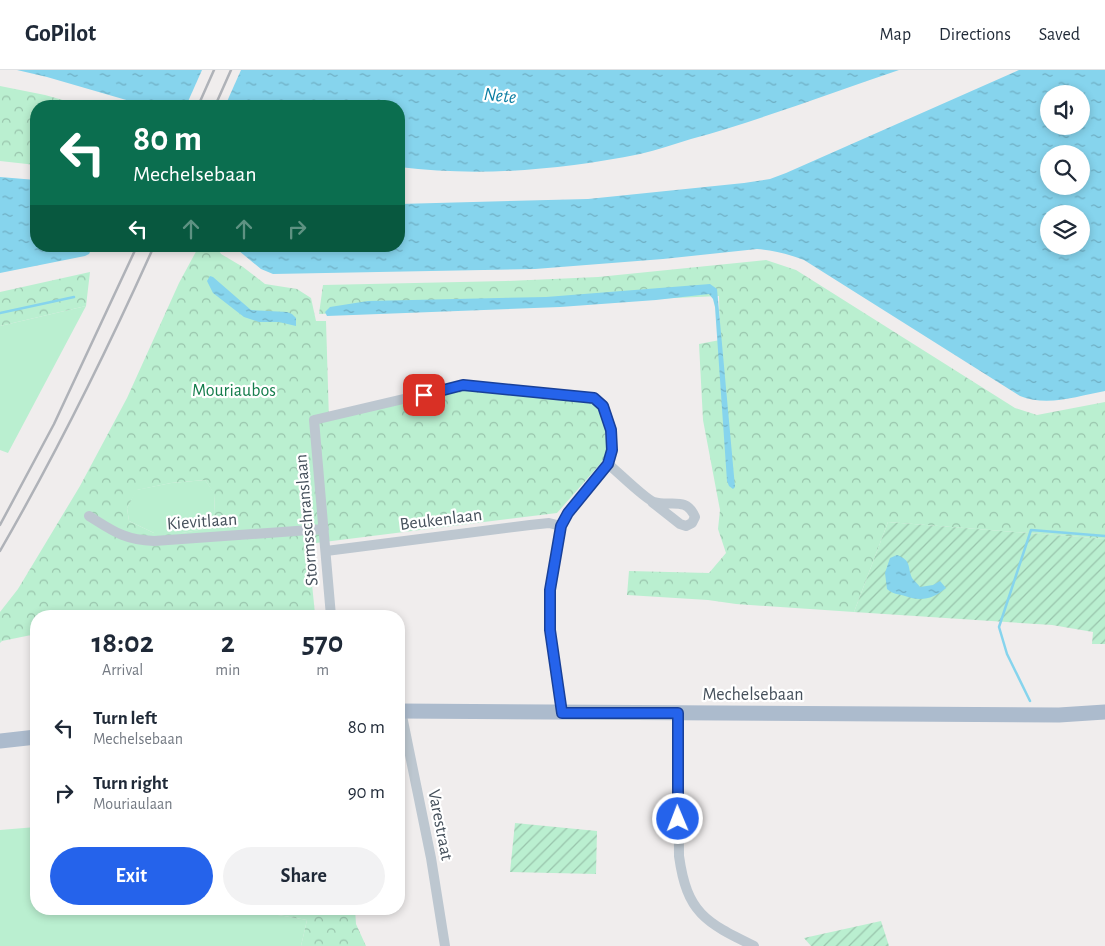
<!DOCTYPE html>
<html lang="en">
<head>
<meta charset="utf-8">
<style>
  :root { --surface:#fff; --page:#f2f2f3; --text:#1f2937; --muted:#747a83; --line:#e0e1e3; --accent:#2563eb }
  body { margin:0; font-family:"Alegreya Sans",sans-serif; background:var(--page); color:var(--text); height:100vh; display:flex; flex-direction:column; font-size:19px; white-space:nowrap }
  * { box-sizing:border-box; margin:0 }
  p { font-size:16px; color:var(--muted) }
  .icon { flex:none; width:28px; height:28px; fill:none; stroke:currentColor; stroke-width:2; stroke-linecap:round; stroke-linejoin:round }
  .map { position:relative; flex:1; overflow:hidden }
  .panel { position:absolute; left:30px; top:540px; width:375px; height:305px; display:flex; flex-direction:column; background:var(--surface); border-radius:20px; box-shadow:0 2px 8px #0003 }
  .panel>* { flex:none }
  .banner { position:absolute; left:30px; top:30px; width:375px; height:152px; border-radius:20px; box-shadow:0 2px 8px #0003; background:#0b6e4f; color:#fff; overflow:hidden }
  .buttons { position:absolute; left:1040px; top:15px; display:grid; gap:10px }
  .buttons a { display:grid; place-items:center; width:50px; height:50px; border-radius:50%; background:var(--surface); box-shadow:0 2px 8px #0003; font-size:25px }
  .pin { position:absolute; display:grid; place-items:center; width:42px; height:42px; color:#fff; margin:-21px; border-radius:10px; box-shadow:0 2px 8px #0006 }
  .me { position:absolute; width:55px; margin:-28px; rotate:359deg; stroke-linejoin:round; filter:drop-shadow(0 0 4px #0008) }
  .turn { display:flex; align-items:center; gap:18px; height:105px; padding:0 20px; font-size:22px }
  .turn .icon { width:65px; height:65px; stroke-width:2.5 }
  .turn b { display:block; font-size:35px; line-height:42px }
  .lanes { display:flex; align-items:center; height:48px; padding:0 20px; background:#0003; justify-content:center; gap:25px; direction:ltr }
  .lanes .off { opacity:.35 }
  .eta { display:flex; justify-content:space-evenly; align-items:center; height:85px; text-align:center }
  .eta b { font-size:30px; font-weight:700; line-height:35px }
  .action { display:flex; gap:10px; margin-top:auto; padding:10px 20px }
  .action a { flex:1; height:58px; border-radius:30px; background:var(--accent); color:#fff; font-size:20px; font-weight:700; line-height:58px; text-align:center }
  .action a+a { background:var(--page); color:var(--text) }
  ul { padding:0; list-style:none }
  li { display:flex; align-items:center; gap:15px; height:65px; padding:0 20px }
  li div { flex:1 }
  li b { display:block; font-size:19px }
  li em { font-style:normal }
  header { display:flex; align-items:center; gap:30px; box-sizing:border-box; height:70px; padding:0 25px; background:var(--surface); border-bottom:1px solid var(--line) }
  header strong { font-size:24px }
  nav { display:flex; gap:28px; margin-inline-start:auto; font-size:18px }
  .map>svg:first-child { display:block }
</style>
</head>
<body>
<header>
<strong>GoPilot</strong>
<nav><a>Map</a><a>Directions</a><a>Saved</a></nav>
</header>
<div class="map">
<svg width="1105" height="876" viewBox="0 0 1105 876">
  <defs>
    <pattern id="forest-crowns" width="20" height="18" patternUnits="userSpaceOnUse" patternTransform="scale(1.25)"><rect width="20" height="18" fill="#baefd0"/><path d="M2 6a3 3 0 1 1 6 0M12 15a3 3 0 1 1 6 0" fill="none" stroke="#99c4ac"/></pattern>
    <pattern id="garden-furrows" width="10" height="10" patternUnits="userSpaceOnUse" patternTransform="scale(1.25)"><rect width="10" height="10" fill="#baefd0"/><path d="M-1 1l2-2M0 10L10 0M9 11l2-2" fill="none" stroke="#99c4ac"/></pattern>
    <pattern id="water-ripples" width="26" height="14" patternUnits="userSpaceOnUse" patternTransform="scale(1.25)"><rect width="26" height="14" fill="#86d4ed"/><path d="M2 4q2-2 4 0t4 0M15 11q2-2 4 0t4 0" fill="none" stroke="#6faec3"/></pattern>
  </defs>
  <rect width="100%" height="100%" fill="#f0eded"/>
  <!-- grass -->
  <path fill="#baefd0" d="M86,236L8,383L0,380V256Z
    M205,410L215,424L214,445L204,459L182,463H154L129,451L127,438L136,420L171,413Z
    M36,757V839H261V842L307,850L301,876H0V760Z"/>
  <!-- forest -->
  <path fill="url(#forest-crowns)" fill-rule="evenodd" d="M0,16L45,25L84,36H36V95L0,91Z
    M199,176H216L221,184L243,197L265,214L297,219L311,228L316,251H326L329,350L458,320L592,331L600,340L605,356L607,383L601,393L557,443L308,474L315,544L292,546H36V564L2,571L0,573V542L18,519L80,416L127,328L179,213ZM205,410L215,425L214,445L204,459L182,463H154L129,451L127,438L137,420L171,413Z
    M766,190L796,200L1015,338L1037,345L1105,332V469L888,452L854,542L736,534L708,530L627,525L629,501L709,503L726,483L718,459L720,440L703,350L699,274L720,270L719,226L319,244L323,215L506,211L598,207Z
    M90,202L86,236L0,256V222Z
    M261,839H355L356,854L366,876H301L307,850L261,842Z"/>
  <!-- garden -->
  <path fill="url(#garden-furrows)" d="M888,452L1105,469V574H1092L1093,562L1052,555L854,542Z
    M515,753L597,761L596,804L510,802Z
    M881,851L889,876H811L804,868Z"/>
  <!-- water -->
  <path fill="url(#water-ripples)" fill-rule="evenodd" d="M17,0H899C830,23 761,50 691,69C674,74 657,80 640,84C560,100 479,107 399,97V36H147L47,7Z
    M1019,0H1105V321C1077,326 1048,337 1020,326L804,190C788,184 773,180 757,179L663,189L535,199L273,204L261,199L233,176H399V134L588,129L744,113L770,109L786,103ZM1049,24H1081V56H1049ZM1049,84H1081V116H1049ZM1049,144H1081V176H1049Z
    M0,107L36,110V176H93L89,184L85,186L0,203Z
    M210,206L213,207L251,240L287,242L292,244L296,248V256L279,252H259L244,247L213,223L207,211Z
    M710,214L717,219L735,417L733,419L729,416L727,411L715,237L713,229L709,224L656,230L560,237L327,246L325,242L330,237L368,231L546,227Z
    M897,485C912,491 907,496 912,508C914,511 918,514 920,517L933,515L940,511L946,518C933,529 921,532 905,526C898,524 893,524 887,519L885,503L890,488Z"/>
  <!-- pier -->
  <path fill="#f0eded" d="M202,0H241L225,36H186Z"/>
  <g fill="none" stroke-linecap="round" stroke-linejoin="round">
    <!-- stream -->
    <path stroke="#86d4ed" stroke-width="2.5" d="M0,243L74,227
      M1030,631L1007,584L999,557L1031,460L1105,466"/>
    <!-- minor -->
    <path stroke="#bdc7d0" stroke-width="10" d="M89,446C113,461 124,470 154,471L324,459
      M326,481L530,455L549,453L561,456
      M331,546L314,350L463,315L594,328L603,335L611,360L612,380L608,394C617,401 646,430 654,432C671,437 686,426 695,447L692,453L686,456L680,454L652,432
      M401,641L431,788L445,876
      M562,643L550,560V520L561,456L568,443L608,394
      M678,643L679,786C687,843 705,852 754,876"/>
    <!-- primary -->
    <path stroke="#acbbcd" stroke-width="15" d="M399,641L1059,645L1105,642
      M0,671L36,667"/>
    <!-- rail -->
    <path stroke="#afb2b8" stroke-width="2.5" d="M198,36L214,0
      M215,36L231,0
      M0,455L54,354L137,176
      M0,481C57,382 107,281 154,176"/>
  </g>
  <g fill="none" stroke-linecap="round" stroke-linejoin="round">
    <!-- route casing -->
    <g stroke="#184099" stroke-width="12">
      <path id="route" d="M424,325L463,315L594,328L603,336L611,360L612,380L608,394L568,443L561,456L550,520V560L562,643H678V749"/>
    </g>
    <!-- route -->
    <use href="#route" stroke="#2563eb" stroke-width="9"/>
  </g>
  <g text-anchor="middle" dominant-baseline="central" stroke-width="4.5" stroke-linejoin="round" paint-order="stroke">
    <!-- park labels -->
    <g font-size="18" fill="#157d4c" stroke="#fff">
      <text x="234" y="321">Mouriaubos</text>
    </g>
    <!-- street labels -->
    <g font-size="18" fill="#45505b" stroke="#fff">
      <text transform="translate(307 450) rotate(-95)">Stormsschranslaan</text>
      <text transform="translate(441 450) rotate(-7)">Beukenlaan</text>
      <text transform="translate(202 452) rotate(-4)">Kievitlaan</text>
      <text x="753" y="625">Mechelsebaan</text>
      <text transform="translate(440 755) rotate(79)">Varestraat</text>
    </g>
    <!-- water labels -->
    <g font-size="19" font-style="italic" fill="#097ca1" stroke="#fff">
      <text transform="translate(500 26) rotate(6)">Nete</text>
    </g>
  </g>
</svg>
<div class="buttons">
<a><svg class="icon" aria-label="sound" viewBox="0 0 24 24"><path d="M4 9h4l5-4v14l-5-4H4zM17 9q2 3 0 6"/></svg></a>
<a><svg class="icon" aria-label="search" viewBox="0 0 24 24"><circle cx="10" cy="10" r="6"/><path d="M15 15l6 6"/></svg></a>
<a><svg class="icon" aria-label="layers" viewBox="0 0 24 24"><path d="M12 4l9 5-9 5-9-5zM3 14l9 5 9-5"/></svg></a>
</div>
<div class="pin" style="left:424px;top:325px;background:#d93025"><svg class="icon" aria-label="arrive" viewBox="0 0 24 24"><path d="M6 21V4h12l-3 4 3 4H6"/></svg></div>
<svg class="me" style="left:678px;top:749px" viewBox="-20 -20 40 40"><circle r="17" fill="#2563eb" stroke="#fff" stroke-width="3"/><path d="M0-11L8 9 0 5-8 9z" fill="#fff"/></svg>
<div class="banner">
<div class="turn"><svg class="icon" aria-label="left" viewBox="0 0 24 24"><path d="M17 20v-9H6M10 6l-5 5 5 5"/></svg><div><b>80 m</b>Mechelsebaan</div></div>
<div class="lanes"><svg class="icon" aria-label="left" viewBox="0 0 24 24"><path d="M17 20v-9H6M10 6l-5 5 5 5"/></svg><svg class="icon off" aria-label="ahead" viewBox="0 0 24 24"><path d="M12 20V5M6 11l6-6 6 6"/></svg><svg class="icon off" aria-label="ahead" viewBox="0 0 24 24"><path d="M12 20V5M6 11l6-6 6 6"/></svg><svg class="icon off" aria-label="right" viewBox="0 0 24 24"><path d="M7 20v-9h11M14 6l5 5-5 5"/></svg></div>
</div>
<section class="panel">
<div class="eta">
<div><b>18:02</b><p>Arrival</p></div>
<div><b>2</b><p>min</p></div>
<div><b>570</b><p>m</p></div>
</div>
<ul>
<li><svg class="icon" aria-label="left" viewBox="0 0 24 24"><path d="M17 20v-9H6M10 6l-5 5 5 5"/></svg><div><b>Turn left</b><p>Mechelsebaan</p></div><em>80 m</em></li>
<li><svg class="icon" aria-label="right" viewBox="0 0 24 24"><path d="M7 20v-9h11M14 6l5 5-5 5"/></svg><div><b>Turn right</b><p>Mouriaulaan</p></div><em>90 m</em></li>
</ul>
<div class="action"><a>Exit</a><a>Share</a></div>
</section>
</div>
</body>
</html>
